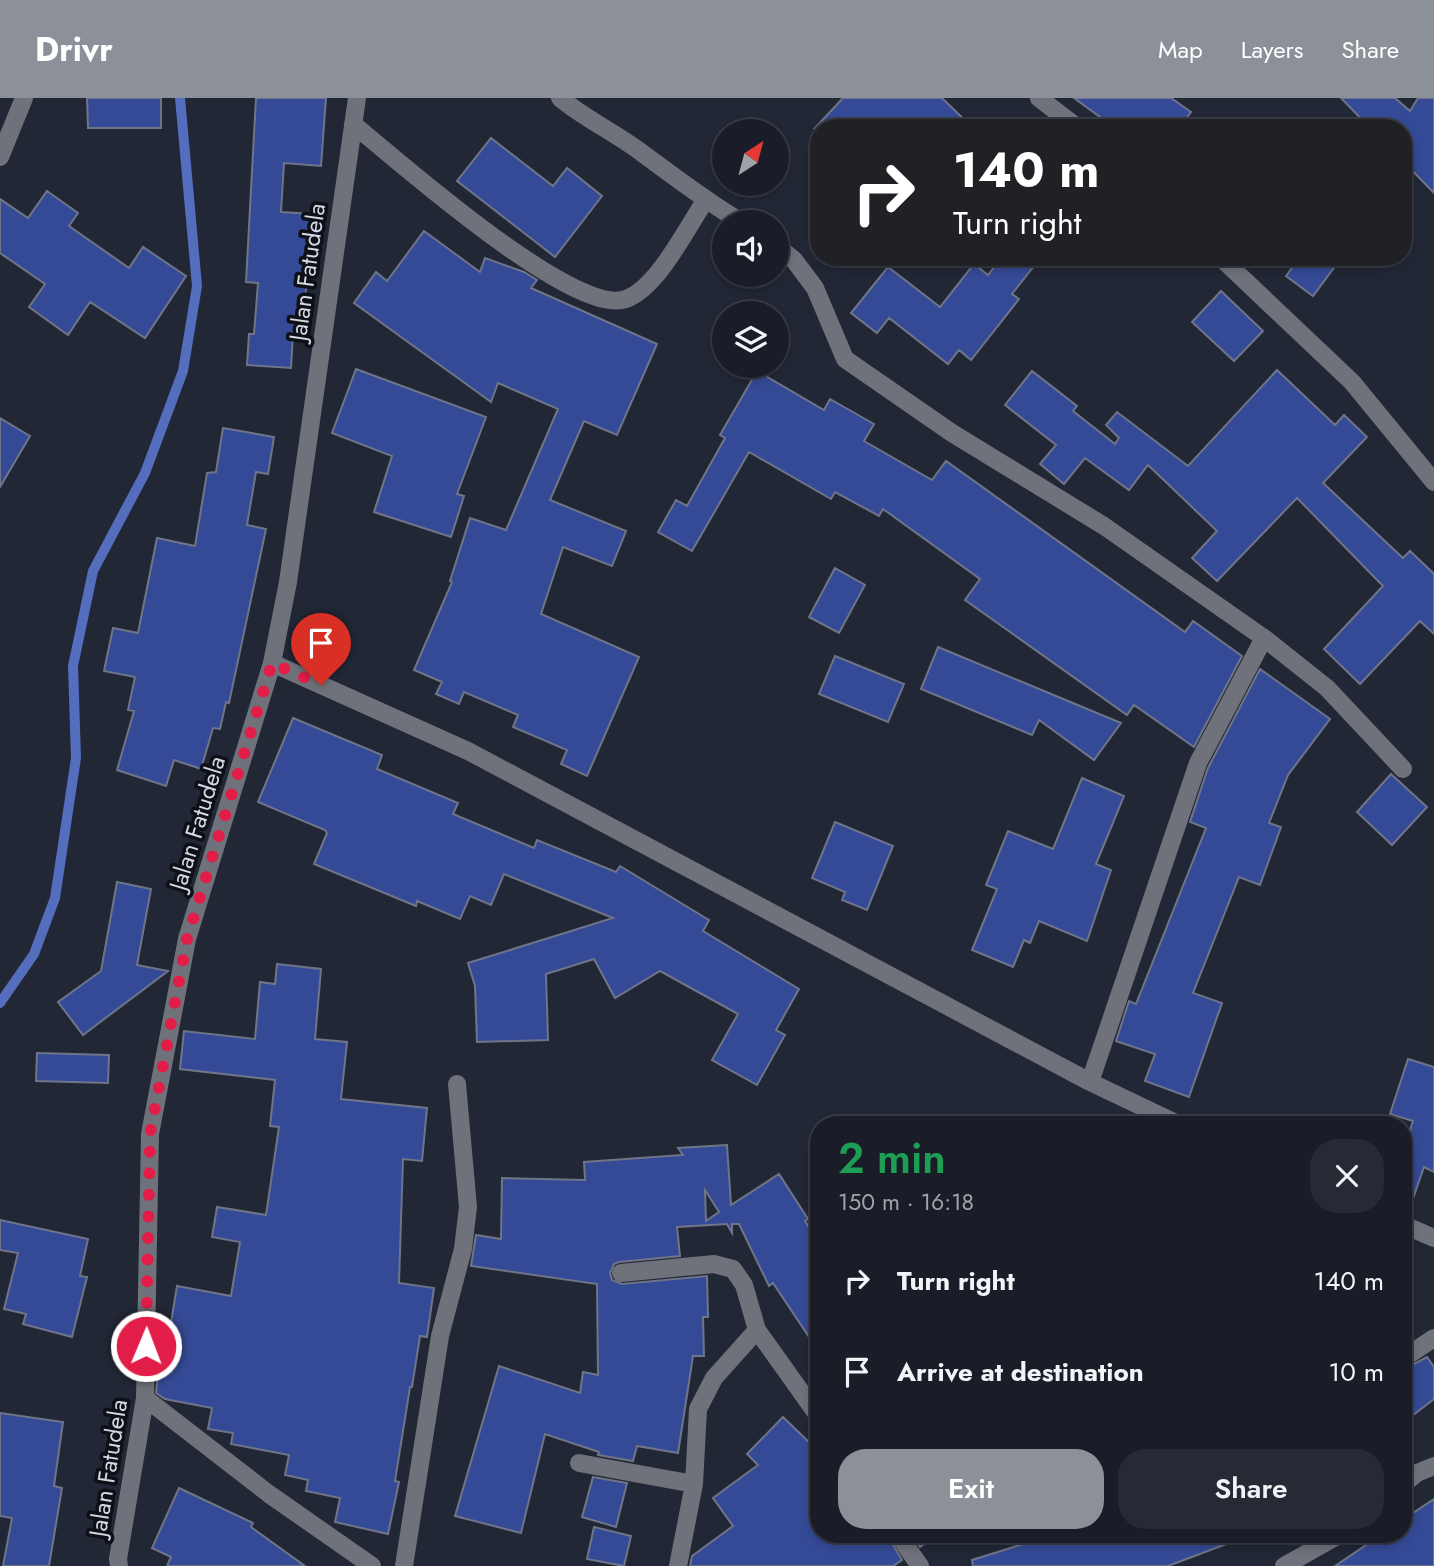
<!DOCTYPE html>
<html lang="en">
<head>
<meta charset="utf-8">
<style>
  :root { --surface:#1a1d28; --page:#272a34; --text:#f1f3f6; --muted:#9fa2a8; --line:#383b45; --accent:#8c9099 }
  body { margin:0; font-family:Jost,sans-serif; background:var(--page); color:var(--text); height:100vh; display:flex; flex-direction:column; font-size:26px; white-space:nowrap }
  * { box-sizing:border-box; margin:0 }
  p { font-size:23px; color:var(--muted) }
  .icon { flex:none; width:38px; height:38px; fill:none; stroke:currentColor; stroke-width:2; stroke-linecap:round; stroke-linejoin:round }
  .map { position:relative; flex:1; overflow:hidden }
  .sheet { position:absolute; left:810px; top:1018px; width:602px; height:427px; display:flex; flex-direction:column; background:var(--surface); border-radius:28px; box-shadow:0 4px 10px #0003,0 0 0 2px var(--line) }
  .sheet>* { flex:none }
  .top-card { position:absolute; left:810px; top:21px; width:602px; height:147px; border-radius:28px; box-shadow:0 4px 10px #0003,0 0 0 2px var(--line); background:#202124; color:#fff; overflow:hidden }
  .needle { width:46px; rotate:36deg }
  .controls { position:absolute; left:712px; top:21px; display:grid; gap:14px }
  .controls a { display:grid; place-items:center; width:77px; height:77px; border-radius:50%; background:var(--surface); box-shadow:0 4px 10px #0003,0 0 0 2px var(--line); font-size:35px }
  .pin { position:absolute; display:grid; place-items:center; width:60px; height:60px; color:#fff; margin:-72px -30px; border-radius:50% 50% 50% 0; rotate:-45deg; box-shadow:0 0 7px #0007 }
  .pin .icon { rotate:45deg }
  .me { position:absolute; width:77px; margin:-38px; rotate:1deg; stroke-linejoin:round; filter:drop-shadow(0 0 5px #0008) }
  .turn { display:flex; align-items:center; gap:24px; height:147px; padding:0 28px; font-size:32px }
  .turn .icon { width:91px; height:91px; stroke-width:2.5 }
  .turn b { display:block; font-size:49px; line-height:60px }
  .round { display:grid; place-items:center; flex:none; width:74px; height:74px; border-radius:28px; background:var(--page) }
  .overview { display:flex; align-items:center; justify-content:space-between; height:119px; padding:0 28px }
  h1 { font-size:42px; font-weight:600; line-height:52px; color:#1e9e55 }
  .primary-button { display:flex; gap:14px; margin-top:auto; padding:14px 28px }
  .primary-button a { flex:1; height:80px; border-radius:28px; background:var(--accent); color:#fff; font-size:28px; font-weight:600; line-height:80px; text-align:center }
  .primary-button a+a { background:var(--page); color:var(--text) }
  ul { padding:0; list-style:none }
  li { display:flex; align-items:center; gap:21px; height:91px; padding:0 28px }
  li div { flex:1 }
  li b { display:block; font-size:26px }
  li em { font-style:normal }
  header { display:flex; align-items:center; gap:42px; box-sizing:border-box; height:98px; padding:0 35px; background:var(--accent); color:#fff }
  header strong { font-size:33px }
  nav { display:flex; gap:38px; margin-inline-start:auto; font-size:24px }
  .map>svg:first-child { display:block }
</style>
</head>
<body>
<header>
<strong>Drivr</strong>
<nav><a>Map</a><a>Layers</a><a>Share</a></nav>
</header>
<div class="map">
<svg width="1434" height="1468" viewBox="0 0 1434 1468">
  <rect width="100%" height="100%" fill="#222736"/>
  <g fill="none" stroke-linecap="round" stroke-linejoin="round">
    <!-- stream -->
    <path stroke="#546dbd" stroke-width="10" d="M0,905L34,856L55,800L76,660L73,568L93,473L145,375L183,273L197,188L180,0"/>
  </g>
  <!-- building -->
  <path fill="#354a96" stroke="#6f7588" stroke-width="2" fill-rule="evenodd" d="M87,0H161V30H88Z
    M256,0H326L321,68L284,65L281,114L311,116L303,236L293,235L291,270L247,267L249,236H254L258,185L246,184Z
    M843,0H942L973,30H815Z
    M1074,0H1171L1191,14L1180,30H1115Z
    M1341,0H1395L1410,13L1418,0H1434V95L1404,64V30H1370Z
    M491,40L553,88L567,70L602,98L555,159L457,83Z
    M47,93L78,115L69,128L129,170L143,149L186,178L145,240L90,204L68,237L29,209L45,186L0,155V101L28,120Z
    M424,133L480,174L485,160L524,174L537,182L531,190L657,246L617,337L584,323L550,402L626,433L612,468L563,449L541,516L639,559L587,678L561,666L567,652L513,629L518,617L464,594L459,606L436,596L442,584L414,572L452,484L450,483L470,420L506,432L558,311L498,285L491,304L354,205L376,174L387,183Z
    M1002,159H1041L1012,196L1019,201L971,262L959,252L948,266L889,220L877,235L851,215L888,169L940,209L974,166L988,177Z
    M1300,159H1342L1313,198L1286,178Z
    M1221,193L1263,233L1234,263L1192,224Z
    M356,271L486,319L457,396L464,398L451,439L374,414L392,358L332,335Z
    M1277,272L1335,327L1344,317L1367,339L1323,385L1403,460L1410,453L1434,476V536L1420,523L1360,586L1324,551L1383,488L1297,400L1217,483L1192,460L1217,433L1148,367L1129,392L1085,360L1064,386L1040,366L1056,347L1005,307L1032,273L1077,308L1073,313L1115,346L1119,340L1106,327L1117,314L1188,368Z
    M757,273L824,312L830,301L874,326L864,343L932,382L946,363L1185,534L1193,523L1242,558L1194,649L1134,607L1127,617L965,502L980,481L883,411L879,418L835,394L831,401L749,354L692,453L658,434L676,402L687,408L725,340L720,337Z
    M0,320L30,338L0,389Z
    M223,330L274,339L268,376L256,374L247,427L266,431L229,605L226,604L220,631L213,630L201,671L174,662L166,688L117,672L134,613L128,612L135,579L104,573L113,530L138,535L157,440L195,448L207,375L216,374Z
    M835,470L865,487L839,535L809,519Z
    M938,549L1121,625L1094,662L1039,622L1032,637L921,591Z
    M835,558L904,586L888,624L819,596Z
    M1260,571L1330,621L1288,677L1269,725L1281,729L1260,787L1239,779L1193,895L1222,905L1189,999L1145,983L1155,956L1116,943L1129,903L1136,906L1206,730L1190,724L1208,670Z
    M293,620L382,657L377,671L458,705L453,716L534,750L537,742L616,774L620,768L709,822L703,833L799,891L776,932L785,937L757,987L712,962L738,916L660,873L615,900L594,861L546,876L548,942L477,944L475,888L468,865L613,820L504,776L491,807L470,798L460,821L417,803L416,808L314,766L327,735L325,732L258,704Z
    M1391,676L1427,709L1392,747L1357,714Z
    M1082,680L1124,698L1096,766L1111,772L1087,843L1039,823L1030,845L1024,842L1013,869L972,852L997,791L986,787L1008,733L1053,751Z
    M835,724L893,748L867,812L842,802L845,794L812,780Z
    M117,784L151,791L137,867L168,873L83,937L58,904L101,873Z
    M277,866L321,871L315,941L347,944L341,1001L427,1010L422,1063L403,1061L399,1185L434,1190L427,1239L420,1238L412,1289H410L395,1383L399,1384L388,1436L335,1424L340,1400L306,1393L308,1382L285,1377L289,1357L231,1346L233,1335L208,1331L212,1310L165,1301L156,1295L161,1242L168,1243L177,1188L231,1198L240,1144L212,1139L217,1109L266,1117L279,1029L270,1028L275,982L180,971L184,933L255,941L260,884L275,886Z
    M37,955L109,957L108,985L36,983Z
    M1408,961L1434,969V1074L1424,1069L1408,1115L1404,1114V1050L1413,1023L1390,1016Z
    M727,1047L731,1107L779,1076L808,1121L805,1123L819,1145V1254L773,1185L769,1188L739,1126H732V1135L727,1126L677,1129L680,1158L619,1164L614,1166L610,1175L612,1182L622,1186L707,1178L708,1219H703L704,1258H693L678,1355L637,1348L633,1363L598,1357L599,1354L545,1336L521,1435L455,1418L499,1268L580,1295L583,1274L598,1277L597,1186L471,1168L476,1137L501,1141L502,1080L585,1082L584,1064L683,1057L678,1050ZM705,1092L719,1114L706,1123Z
    M0,1122L88,1141L80,1178L87,1179L72,1239L23,1226L26,1216L4,1211L18,1155L0,1152Z
    M1427,1259L1434,1269V1301L1404,1324V1271Z
    M0,1315L63,1324L54,1388L62,1390L49,1468H3L12,1420L0,1418Z
    M783,1319L819,1354V1437H887L902,1462L893,1468H690L692,1458L733,1428L713,1400L758,1367L747,1356Z
    M593,1379L627,1385L616,1429L582,1419Z
    M179,1390L253,1425L251,1429L305,1468H167L171,1459L152,1450Z
    M1434,1401V1468H1335L1381,1437H1404V1421Z
    M594,1429L631,1438L624,1468L587,1461Z
    M912,1437H937L920,1449Z
    M1052,1437H1245V1439L1168,1468H973L972,1462Z"/>
  <g fill="none" stroke-linecap="round" stroke-linejoin="round">
    <!-- minor -->
    <path stroke="#6f727a" stroke-width="18" d="M560,0C584,20 612,33 638,52C672,77 704,102 741,124
      M1039,0L1078,30
      M353,26C397,62 575,220 626,201C658,189 686,131 705,103
      M0,59L24,0
      M777,148L794,162L815,190L845,261L952,335L1104,428L1264,540L1327,590L1403,671
      M1220,159L1352,284L1434,384
      M272,565L468,653L1090,984L1180,1027
      M1090,984L1198,665L1264,540
      M1404,1127L1434,1140
      M621,1175L714,1166L733,1171L744,1187L757,1232L819,1319
      M1404,1260L1434,1240
      M145,1300L269,1396L372,1468
      M579,1365L694,1386
      M1404,1386L1417,1375L1434,1368
      M898,1437L920,1468
      M119,1468L118,1461L145,1300L150,1036L187,841L272,565L288,484L357,0
      M404,1468L440,1238L463,1151L468,1109L457,986
      M678,1468L694,1386L698,1311L714,1280L757,1232
      M1284,1468L1339,1437"/>
  </g>
  <g fill="none" stroke-linecap="round" stroke-linejoin="round">
    <!-- route -->
    <path stroke="#e11d48" stroke-width="12" stroke-dasharray="0 21.6" d="M146,1248L150,1036L187,841L272,565L321,587"/>
  </g>
  <g text-anchor="middle" dominant-baseline="central" stroke-width="7" stroke-linejoin="round" paint-order="stroke">
    <!-- street labels -->
    <g font-size="24" fill="#d4d8e2" stroke="#0e1017">
      <text transform="translate(307 174) rotate(-82)">Jalan Fatudela</text>
      <text transform="translate(197 725) rotate(-73)">Jalan Fatudela</text>
      <text transform="translate(108 1370) rotate(-81)">Jalan Fatudela</text>
    </g>
  </g>
</svg>
<div class="controls">
<a><svg class="needle" viewBox="-14 -14 28 28"><path d="M0-13l5 13h-10z" fill="#e53935"/><path d="M0 13l5-13h-10z" fill="#9fa2a8"/></svg></a>
<a><svg class="icon" aria-label="sound" viewBox="0 0 24 24"><path d="M4 9h4l5-4v14l-5-4H4zM17 9q2 3 0 6"/></svg></a>
<a><svg class="icon" aria-label="layers" viewBox="0 0 24 24"><path d="M12 4l9 5-9 5-9-5zM3 14l9 5 9-5"/></svg></a>
</div>
<div class="pin" style="left:321px;top:587px;background:#d93025"><svg class="icon" aria-label="arrive" viewBox="0 0 24 24"><path d="M6 21V4h12l-3 4 3 4H6"/></svg></div>
<svg class="me" style="left:146px;top:1248px" viewBox="-20 -20 40 40"><circle r="17" fill="#e11d48" stroke="#fff" stroke-width="3"/><path d="M0-11L8 9 0 5-8 9z" fill="#fff"/></svg>
<div class="top-card">
<div class="turn"><svg class="icon" aria-label="right" viewBox="0 0 24 24"><path d="M7 20v-9h11M14 6l5 5-5 5"/></svg><div><b>140 m</b>Turn right</div></div>
</div>
<section class="sheet">
<div class="overview"><div><h1>2 min</h1><p>150 m · 16:18</p></div><a class="round"><svg class="icon" aria-label="close" viewBox="0 0 24 24"><path d="M6 6l12 12M18 6L6 18"/></svg></a></div>
<ul>
<li><svg class="icon" aria-label="right" viewBox="0 0 24 24"><path d="M7 20v-9h11M14 6l5 5-5 5"/></svg><div><b>Turn right</b></div><em>140 m</em></li>
<li><svg class="icon" aria-label="arrive" viewBox="0 0 24 24"><path d="M6 21V4h12l-3 4 3 4H6"/></svg><div><b>Arrive at destination</b></div><em>10 m</em></li>
</ul>
<div class="primary-button"><a>Exit</a><a>Share</a></div>
</section>
</div>
</body>
</html>
